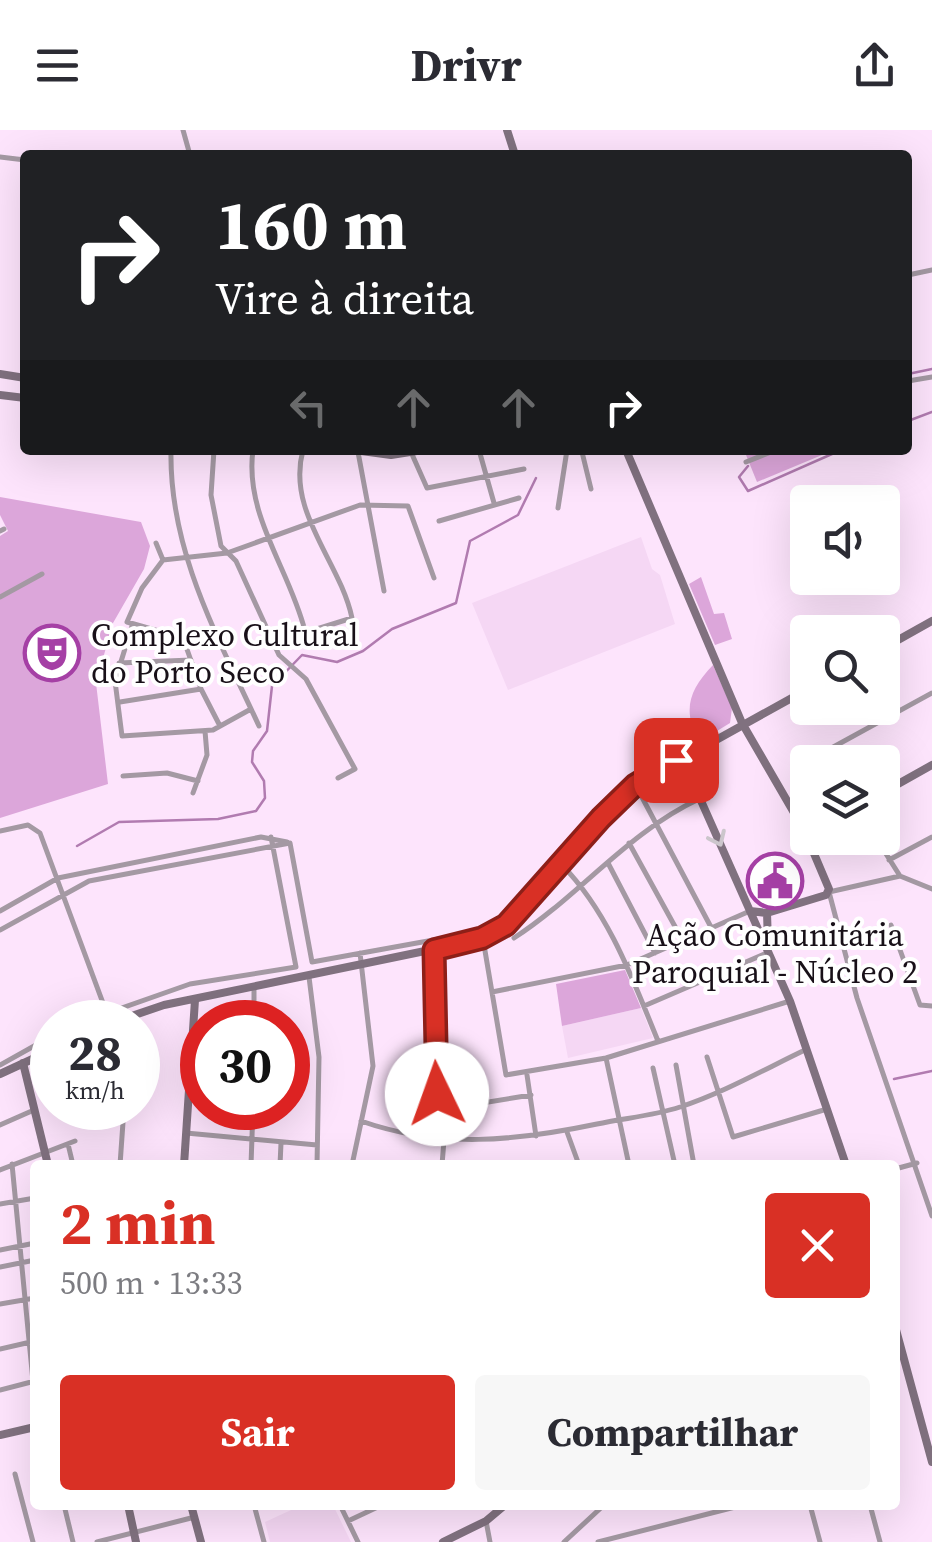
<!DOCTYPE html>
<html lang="pt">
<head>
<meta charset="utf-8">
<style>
  :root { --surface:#fff; --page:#f7f7f7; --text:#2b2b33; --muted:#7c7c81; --accent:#d93025 }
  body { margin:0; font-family:"Source Serif 4",serif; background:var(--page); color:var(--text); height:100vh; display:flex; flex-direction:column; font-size:38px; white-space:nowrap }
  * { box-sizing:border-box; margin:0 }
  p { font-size:32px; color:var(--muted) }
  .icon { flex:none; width:55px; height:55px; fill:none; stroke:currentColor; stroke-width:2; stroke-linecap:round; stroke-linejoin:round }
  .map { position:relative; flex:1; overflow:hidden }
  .sheet { position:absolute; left:30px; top:1030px; width:870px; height:350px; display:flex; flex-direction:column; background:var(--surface); border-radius:10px; box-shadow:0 10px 40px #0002 }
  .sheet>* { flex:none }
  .top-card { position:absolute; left:20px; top:20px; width:892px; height:305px; border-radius:10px; box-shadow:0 10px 40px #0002; background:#202124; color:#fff; overflow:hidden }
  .fabs { position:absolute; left:790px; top:355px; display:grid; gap:20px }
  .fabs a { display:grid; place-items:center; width:110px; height:110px; border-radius:10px; background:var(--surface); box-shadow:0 10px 40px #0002; font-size:50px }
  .speed { position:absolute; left:30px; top:870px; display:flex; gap:20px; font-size:50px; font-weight:700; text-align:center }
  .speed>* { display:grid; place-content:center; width:130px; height:130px; border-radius:50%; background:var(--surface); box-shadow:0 10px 40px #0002; line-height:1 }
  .speed small { font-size:25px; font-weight:400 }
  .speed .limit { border:15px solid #d22; background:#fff; color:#111 }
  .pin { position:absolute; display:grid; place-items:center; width:85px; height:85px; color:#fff; margin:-42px; border-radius:20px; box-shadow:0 5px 15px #0006 }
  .me { position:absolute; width:110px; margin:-55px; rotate:357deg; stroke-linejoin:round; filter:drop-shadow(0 0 8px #0008) }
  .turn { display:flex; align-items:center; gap:35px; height:210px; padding:0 30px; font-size:45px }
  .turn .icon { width:130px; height:130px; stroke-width:2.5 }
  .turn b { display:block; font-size:70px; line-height:85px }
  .lanes { display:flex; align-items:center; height:95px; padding:0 30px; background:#0003; justify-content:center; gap:50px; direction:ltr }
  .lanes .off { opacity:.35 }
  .round { display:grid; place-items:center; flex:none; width:105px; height:105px; border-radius:10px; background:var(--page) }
  .summary { display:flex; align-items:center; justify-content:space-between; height:170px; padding:0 30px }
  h1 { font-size:60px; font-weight:700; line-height:75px; color:var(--accent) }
  .action { display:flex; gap:20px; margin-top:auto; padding:20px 30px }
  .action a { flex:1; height:115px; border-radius:10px; background:var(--accent); color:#fff; font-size:40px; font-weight:700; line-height:115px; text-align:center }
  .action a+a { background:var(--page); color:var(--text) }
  header { display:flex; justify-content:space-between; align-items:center; height:130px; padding:0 30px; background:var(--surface); font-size:45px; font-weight:700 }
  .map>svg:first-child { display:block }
</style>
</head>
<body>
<header><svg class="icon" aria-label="menu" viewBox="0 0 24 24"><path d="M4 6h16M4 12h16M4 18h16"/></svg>Drivr<svg class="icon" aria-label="share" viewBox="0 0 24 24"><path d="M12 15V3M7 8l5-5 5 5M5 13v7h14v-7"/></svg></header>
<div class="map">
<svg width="932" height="1412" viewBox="0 0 932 1412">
  <rect width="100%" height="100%" fill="#fde4fc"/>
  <!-- built -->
  <path fill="#f5d7f4" d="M641,407L652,439L660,445L675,494L508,560L472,473Z
    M641,878L653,908L568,928L562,896Z
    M302,1375H333L351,1412H270L265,1392Z"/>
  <!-- green -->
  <path fill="#dca6da" d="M744,320H834L757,352Z
    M0,367L141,392L150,416L144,439L113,493L96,553L108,654L0,688V406L8,401L0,385Z
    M701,447L714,484L724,483L732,509L715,515L689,454Z
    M713,535L732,578L730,593L699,612C682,580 689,560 713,535Z
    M625,840L641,878L562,896L556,854Z"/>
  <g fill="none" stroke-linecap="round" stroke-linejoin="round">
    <!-- stream -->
    <path stroke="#b17bb0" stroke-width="2.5" d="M908,244L932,239
      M908,291L932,282
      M748,336L739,347L748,361L841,320
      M77,716L119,692L218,689L256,681L265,668L264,651L252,632L253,621L267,601L272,556L302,525L337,532L363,521L392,499L456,473L470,411L518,385L536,348
      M894,949L932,941"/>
    <!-- street -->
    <path stroke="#a499a3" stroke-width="5" d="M183,0L190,25
      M0,27L25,30
      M908,145L932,140
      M908,251L932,247
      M908,275L909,274
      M171,320C169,421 218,507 259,596
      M214,320L211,365L221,416L236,431L279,525L306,549L355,639L338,648
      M253,320C244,385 290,440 305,501
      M479,320L494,373
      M358,322L384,461
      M411,322L427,358L524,339
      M582,322L591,359
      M746,332L776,320
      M558,378L567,320
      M439,391L519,368
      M0,401L4,399
      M156,413L163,430
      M163,430L227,423L360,375L408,376L434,448
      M163,430L142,458L127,492L183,508L201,559L220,596
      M0,467L42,444
      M132,496L115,551L122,606L213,600L251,579
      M272,513L352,488C340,431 286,382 303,320
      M119,533L191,530
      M120,572L201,559
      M832,632L826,621L932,563
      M123,646L167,643L198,651
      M636,656L712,799
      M193,663L207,625L205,601
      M0,701L28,695L40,703L110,892
      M271,707L296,837
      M876,708L900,746
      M290,713L312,832
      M629,713L683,811
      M889,730L932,707
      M608,733L655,823
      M562,735C609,783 633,850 658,911
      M932,759L900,746L829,762L857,868L932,1086
      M0,781L58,748L261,707L287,712
      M891,795L920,875L932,876
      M0,800L89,751L290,713
      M514,808C579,766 628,702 699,669
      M483,809L506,945L606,928L790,871
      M435,820V946L444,1010L442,1035
      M312,832L450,807
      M309,847L319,927L317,1035
      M492,862L627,835L750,781
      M644,876L769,822
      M82,892L190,854L296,837
      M254,892V858
      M707,927L733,1007L827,979
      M606,928L629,1035
      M0,935L52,906
      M676,935L694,1035
      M653,938L675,1035
      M527,945L536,1006
      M83,978L124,985
      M439,980L531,965
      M361,991C440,1019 516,1011 597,994C624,988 653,986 680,977C723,963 765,939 807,919
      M0,995L34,980
      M567,1002L579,1035
      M186,1003L317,1015
      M68,1014L73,1035
      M12,1034L35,1272
      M120,1035L124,978
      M251,1035L253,978
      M280,1035L281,1013
      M352,1035L373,936L360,823
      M895,1039L917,1033
      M0,1040L75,1011
      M0,1074L35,1068
      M0,1120L35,1113
      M0,1137L35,1130
      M0,1174L35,1168
      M0,1219L35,1211
      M0,1260L35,1251
      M15,1344L33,1412
      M64,1375L73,1412
      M254,1375L264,1412
      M340,1375L358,1412
      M810,1375L820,1412
      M870,1375L880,1412
      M348,1391L382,1375
      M486,1391L490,1412
      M97,1412L195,1387
      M564,1412L604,1375
      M598,1412L743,1375"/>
    <!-- secondary -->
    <path stroke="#80717f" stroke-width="8" d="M507,0L515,25
      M0,244L25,248
      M0,265L25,268
      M354,320L391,325L423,320
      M569,320H613
      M626,320L742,593L804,700L829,759L826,765L767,783L750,781
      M882,519L932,491
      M676,630L686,637L790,871L846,1035
      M882,663L932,635
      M767,783L768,813
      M114,892L164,875L483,809L506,795L635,655L808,559
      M23,933L48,1035
      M0,944L52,920
      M184,1035L195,870
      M895,1196L932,1332
      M0,1305L35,1297
      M128,1375L136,1412
      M191,1375L201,1412
      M443,1412L486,1391L505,1375"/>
  </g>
  <!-- one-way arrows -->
  <defs><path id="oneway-chevron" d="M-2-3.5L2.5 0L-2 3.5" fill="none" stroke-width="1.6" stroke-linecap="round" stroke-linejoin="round" transform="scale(2.5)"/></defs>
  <use stroke="#ccc6cc" href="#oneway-chevron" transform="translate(718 709) rotate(65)"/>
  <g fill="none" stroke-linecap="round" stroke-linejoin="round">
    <!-- route casing -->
    <g stroke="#8d1f18" stroke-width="25">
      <path id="route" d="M437,964L434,820L482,808L506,795L601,688L635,655L676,630"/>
    </g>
    <!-- route -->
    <use href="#route" stroke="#d93025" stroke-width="18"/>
  </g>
  <!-- icons -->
  <defs>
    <g id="theatre-ring" transform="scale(2.875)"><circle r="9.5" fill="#fff" stroke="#a540a5" stroke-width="1.5"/><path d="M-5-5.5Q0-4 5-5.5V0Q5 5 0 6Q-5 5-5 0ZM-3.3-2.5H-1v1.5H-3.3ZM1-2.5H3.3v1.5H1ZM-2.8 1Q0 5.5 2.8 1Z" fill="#a540a5"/></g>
    <g id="civic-ring" transform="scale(2.875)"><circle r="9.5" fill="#fff" stroke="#a540a5" stroke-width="1.5"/><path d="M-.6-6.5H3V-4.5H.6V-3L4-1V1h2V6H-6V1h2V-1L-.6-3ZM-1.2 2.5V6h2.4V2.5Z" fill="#a540a5"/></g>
  </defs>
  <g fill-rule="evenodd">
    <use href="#theatre-ring" x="52" y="523"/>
    <use href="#civic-ring" x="775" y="751"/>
  </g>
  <g text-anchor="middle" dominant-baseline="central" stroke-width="8" stroke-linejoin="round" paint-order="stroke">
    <!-- poi labels -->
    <g font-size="32" fill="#181018" stroke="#fff" text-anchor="start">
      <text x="91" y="505">Complexo Cultural<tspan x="91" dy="37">do Porto Seco</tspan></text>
      <text x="775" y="805" text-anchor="middle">Ação Comunitária<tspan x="775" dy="37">Paroquial - Núcleo 2</tspan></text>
    </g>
  </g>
</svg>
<div class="fabs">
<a><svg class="icon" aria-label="sound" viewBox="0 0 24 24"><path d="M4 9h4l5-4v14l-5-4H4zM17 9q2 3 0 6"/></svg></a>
<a><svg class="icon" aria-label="search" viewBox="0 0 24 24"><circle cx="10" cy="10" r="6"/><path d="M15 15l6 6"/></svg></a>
<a><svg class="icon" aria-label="layers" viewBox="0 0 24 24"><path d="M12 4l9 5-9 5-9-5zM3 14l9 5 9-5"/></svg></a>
</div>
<div class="speed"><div>28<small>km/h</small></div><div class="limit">30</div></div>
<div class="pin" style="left:676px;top:630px;background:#d93025"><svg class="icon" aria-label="arrive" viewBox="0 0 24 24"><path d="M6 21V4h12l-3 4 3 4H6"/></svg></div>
<svg class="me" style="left:437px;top:964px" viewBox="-20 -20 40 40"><circle r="19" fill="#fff"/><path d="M0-13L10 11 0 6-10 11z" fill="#d93025"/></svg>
<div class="top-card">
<div class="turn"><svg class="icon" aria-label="right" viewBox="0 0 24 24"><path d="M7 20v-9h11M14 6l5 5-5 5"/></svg><div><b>160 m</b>Vire à direita</div></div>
<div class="lanes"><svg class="icon off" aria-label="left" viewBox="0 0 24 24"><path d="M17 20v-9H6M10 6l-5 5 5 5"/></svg><svg class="icon off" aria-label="ahead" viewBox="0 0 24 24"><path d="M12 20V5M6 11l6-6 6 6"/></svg><svg class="icon off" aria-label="ahead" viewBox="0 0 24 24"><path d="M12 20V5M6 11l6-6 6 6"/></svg><svg class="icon" aria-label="right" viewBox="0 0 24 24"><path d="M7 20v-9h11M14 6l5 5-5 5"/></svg></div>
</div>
<section class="sheet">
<div class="summary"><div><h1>2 min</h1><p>500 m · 13:33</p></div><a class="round" style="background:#d93025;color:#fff"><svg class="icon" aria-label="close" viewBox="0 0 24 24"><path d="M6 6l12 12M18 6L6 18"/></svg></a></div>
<div class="action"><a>Sair</a><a>Compartilhar</a></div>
</section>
</div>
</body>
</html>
